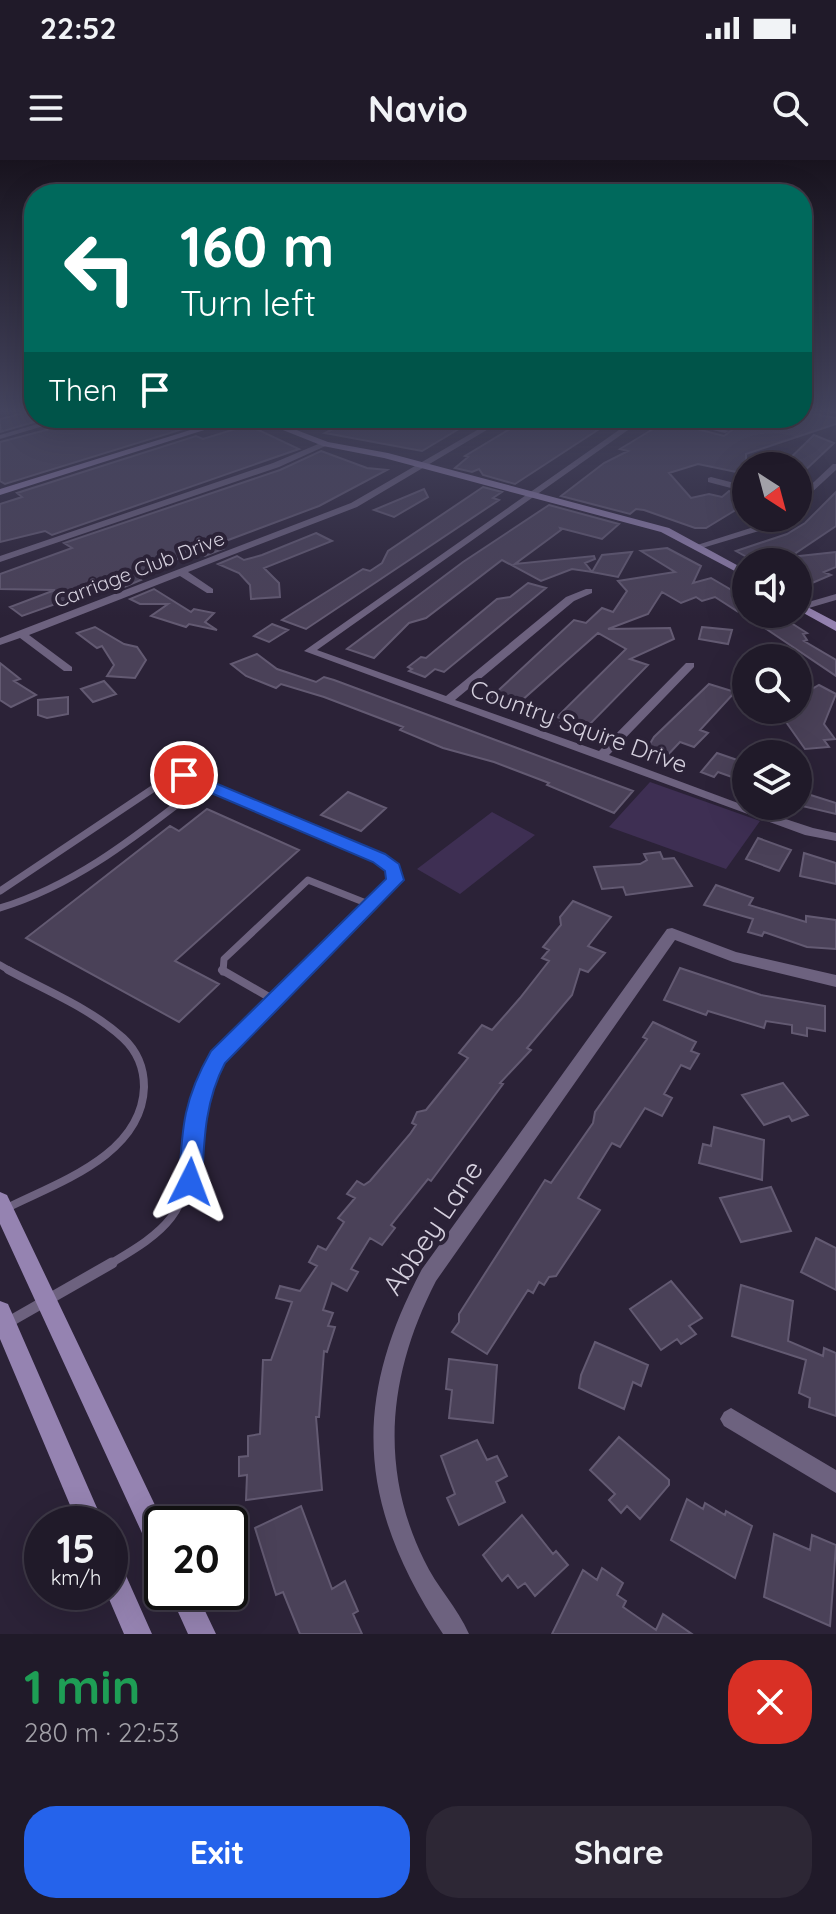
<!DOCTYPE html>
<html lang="en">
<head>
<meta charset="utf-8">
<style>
  :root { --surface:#201a29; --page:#2d2735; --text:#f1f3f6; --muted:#a2a1a8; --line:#3d3846; --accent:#2563eb }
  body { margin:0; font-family:Quicksand,sans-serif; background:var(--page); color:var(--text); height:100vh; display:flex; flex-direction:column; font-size:30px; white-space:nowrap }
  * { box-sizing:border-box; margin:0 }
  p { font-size:26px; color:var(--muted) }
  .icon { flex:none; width:44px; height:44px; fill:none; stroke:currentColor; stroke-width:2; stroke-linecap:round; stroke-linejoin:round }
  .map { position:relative; height:1474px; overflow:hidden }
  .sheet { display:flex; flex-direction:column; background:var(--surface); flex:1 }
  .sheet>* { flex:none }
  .top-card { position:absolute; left:24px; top:24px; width:788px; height:244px; border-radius:32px; box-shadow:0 8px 32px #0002,0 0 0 2px var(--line); background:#00695c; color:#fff; overflow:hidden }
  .needle { width:52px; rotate:144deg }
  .controls { position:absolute; left:732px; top:292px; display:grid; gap:16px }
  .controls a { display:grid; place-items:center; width:80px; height:80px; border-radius:50%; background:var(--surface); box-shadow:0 8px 32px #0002,0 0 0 2px var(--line); font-size:40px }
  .speed { position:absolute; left:24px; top:1346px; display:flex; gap:16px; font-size:40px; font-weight:700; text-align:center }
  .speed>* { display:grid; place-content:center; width:104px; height:104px; border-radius:50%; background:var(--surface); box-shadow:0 8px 32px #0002,0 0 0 2px var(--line); line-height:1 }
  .speed small { font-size:20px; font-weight:400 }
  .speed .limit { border:4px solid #111; border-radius:12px; background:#fff; color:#111 }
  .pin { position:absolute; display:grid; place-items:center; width:68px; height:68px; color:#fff; margin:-34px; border:4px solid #fff; border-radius:50%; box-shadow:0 2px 8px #0007 }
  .me { position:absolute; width:88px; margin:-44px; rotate:3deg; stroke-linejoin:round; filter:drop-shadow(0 0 6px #0008) }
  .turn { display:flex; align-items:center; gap:28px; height:168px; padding:0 24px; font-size:36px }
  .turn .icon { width:104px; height:104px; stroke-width:2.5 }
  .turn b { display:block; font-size:56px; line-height:68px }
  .then { display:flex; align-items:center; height:76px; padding:0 24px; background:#0003; gap:16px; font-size:30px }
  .round { display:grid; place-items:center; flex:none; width:84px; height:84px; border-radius:32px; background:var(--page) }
  .headline { display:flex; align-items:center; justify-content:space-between; height:136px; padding:0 24px }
  h1 { font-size:48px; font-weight:800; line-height:60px; color:#1e9e55 }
  .cta { display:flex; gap:16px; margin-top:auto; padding:16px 24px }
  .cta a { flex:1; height:92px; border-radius:32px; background:var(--accent); color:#fff; font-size:32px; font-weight:800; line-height:92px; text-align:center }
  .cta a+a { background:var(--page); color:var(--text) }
  .status { display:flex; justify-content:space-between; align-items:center; height:56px; padding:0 40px; background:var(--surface); direction:ltr }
  .status svg { height:22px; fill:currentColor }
  header { display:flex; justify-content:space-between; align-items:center; height:104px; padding:0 24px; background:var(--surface); font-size:36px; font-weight:800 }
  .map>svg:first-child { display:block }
</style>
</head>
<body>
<div class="status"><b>22:52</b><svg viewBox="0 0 49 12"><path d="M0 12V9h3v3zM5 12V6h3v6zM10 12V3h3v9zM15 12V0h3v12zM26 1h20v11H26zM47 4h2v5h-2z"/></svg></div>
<header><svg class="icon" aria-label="menu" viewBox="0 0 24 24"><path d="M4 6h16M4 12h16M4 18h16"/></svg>Navio<svg class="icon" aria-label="search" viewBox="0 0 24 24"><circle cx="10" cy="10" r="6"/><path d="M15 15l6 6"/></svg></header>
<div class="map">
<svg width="836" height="1474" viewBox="0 0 836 1474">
  <rect width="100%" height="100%" fill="#2b2237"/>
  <!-- green -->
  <path fill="#3e2f53" d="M650,622L760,661L726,709L609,667Z
    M492,652L535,675L460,734L417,709Z"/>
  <!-- building -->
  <path fill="#4a4158" stroke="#635a72" stroke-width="2" d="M32,251L34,262L0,272V259Z
    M802,252L836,258V264L746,294V314L698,304L669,313L691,338L709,334L722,337L729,331L746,335V350L739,348L706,368H695L644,350L636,349L630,354L561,336L604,303L628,291L620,289L653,269L654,258L724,276L732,270L689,258H802Z
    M92,258H163L183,269L5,324L0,321V282Z
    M354,258H477L422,291L325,273Z
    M528,258H616L515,324L483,315L479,309L472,312L455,308L468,297L465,296Z
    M248,265L299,289L52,375L45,371L0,382V344L22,337L17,333L196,276L203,279Z
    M814,275L834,283L798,317V306H782Z
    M321,291L367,308L387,310L319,346L215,385L223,389L205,396L198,392L134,414L141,420L115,431L106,426L22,456L10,447L55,430L0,429V414L72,388L64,383L280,310Z
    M483,327L502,332L493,338L499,340L306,469L282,460L363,409L370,411L382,403L388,391Z
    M424,329L428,337L394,357L374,350Z
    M836,332V366L790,397L836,392V407L824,412L831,415L798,429V402L774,395L754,401L736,391L787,374L805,363Z
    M549,345L619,364L602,379L560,368L561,370L515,404L594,396L595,399L585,403L592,412L572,409L541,421L502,400L426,458L409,463L374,498L347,489L463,402Z
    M316,373L332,381L264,408L279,423L280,437L251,439L250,425L239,413L218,404L237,396L244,400L262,395Z
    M667,388L701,406L693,423L711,418L740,435L737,451L715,437L702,441L696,437L681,443L662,432L648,454L608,469L670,468L674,479L630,499L648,505L590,564L586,563L577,572L558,564L563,559L557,557L626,489L598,473L512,549L488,540L574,460L586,463L602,448L613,452L627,431L618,421L675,412L641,391Z
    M632,392L618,417L592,412L602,395Z
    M528,423L546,428L444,512L435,509L425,517L409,511L412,509L408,507L421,497L426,498L497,439L510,437Z
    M154,429L191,452L194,449L214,453L205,462L217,470L189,464L186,467L151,456L168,444H140L130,439Z
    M744,454H777L807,473L803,474L807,480L804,481L836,500V516Z
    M272,464L288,470L269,482L254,476Z
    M95,467L124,484L137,487L146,500L135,518L107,516L114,505L102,486L97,488L77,473Z
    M702,467L732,470L728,484L699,479Z
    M257,494L277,509L316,522L324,517L334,520L633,631L614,653L547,625L549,623L494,602L443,588L400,570L403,567L324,537L281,524L276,528L246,516L231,504Z
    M0,503L20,519L14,521L36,535L11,547L0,540Z
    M104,521L116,534L93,542L81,529Z
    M709,524L735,532L700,570L708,573L694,587L680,582L662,601L644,594L654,577Z
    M819,525L836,534L824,564L835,579L824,580L829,587L805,589L786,562L791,550H798V537Z
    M68,537V554L47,558L38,555V540Z
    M717,593L746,603V622L718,612L714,617L701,612Z
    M798,631L836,643V654L798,645Z
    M348,632L386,648L361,671L321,655Z
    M207,649L299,690L175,801L219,824L179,862L26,778L170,666L179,671Z
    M758,678L791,690L779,711L746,699Z
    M660,692L663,699L674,698L692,726L626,735L623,727L602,729L594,707L640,704L647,700L644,694Z
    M804,693L836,703V724L800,716Z
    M716,725L753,738L749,745L806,762V756L836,760V789L807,787L764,772L762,776L748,772L753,759L704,745Z
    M573,741L611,757L588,786L605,793L588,812L580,809L572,835L527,888L531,890L500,923L503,924L431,1021L428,1019L391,1065L395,1068L382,1085L370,1078L351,1109L358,1112L347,1131L332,1123L323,1150L333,1153L328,1166L335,1167L327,1192L324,1191L319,1257H316L322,1330L246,1340L247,1315L239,1316V1297L248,1296V1276L260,1274L263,1200H271L292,1142L276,1138L280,1126L300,1131L317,1106L309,1102L318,1086L326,1090L344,1062L338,1058L355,1038L347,1034L357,1021L364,1025L370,1021L410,974L416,965L412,963L417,952L426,950L468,898L459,893L482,865L492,870L520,838L549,801L542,798L549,790L543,787L561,765L560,757Z
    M680,808L761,835L825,846V871L807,868V876L792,873V865L766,861L764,868L708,851L706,855L664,840Z
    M653,862L696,882L691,891L699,894L690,909L681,905L664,934L672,938L662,956L645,948L620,987L612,983L578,1038L600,1050L556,1116L549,1117L544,1125L539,1122L533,1133L528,1130L487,1194L452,1172L459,1162V1154L545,1020L551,1023L593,963L595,952L647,879L643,877Z
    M783,923L808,955L792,961L789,956L764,965L742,935Z
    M714,967L764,980L762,1020L699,1003L703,984L711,986Z
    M771,1027L791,1071L741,1082L720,1038Z
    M816,1078L836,1088V1130L801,1112Z
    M671,1121L702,1158L689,1166L696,1174L681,1184L677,1179L661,1190L630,1149Z
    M741,1125L793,1141L788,1181L823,1196L824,1188L836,1193V1256L809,1247L810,1238L799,1233L806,1200L732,1176Z
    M595,1182L648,1205L641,1226L633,1222L624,1249L579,1228L581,1215Z
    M449,1199L497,1205L493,1263L449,1258L452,1230L446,1229Z
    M619,1277L669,1320V1325L640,1359L627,1346L621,1353L609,1340L615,1334L590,1310Z
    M477,1280L487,1300L497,1296L507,1316L496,1322L505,1342L459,1365L447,1338L455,1334L441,1296Z
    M687,1339L703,1349L705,1343L725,1355L726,1351L752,1366L735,1418L671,1380Z
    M301,1346L332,1429L345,1421L358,1451L353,1454L362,1474H300L283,1432L276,1435L255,1368Z
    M522,1355L553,1394L556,1391L568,1405L535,1436L525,1423L518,1428L508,1415L502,1421L483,1395Z
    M774,1374L810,1390L812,1375L836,1385L830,1466L764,1437Z
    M602,1408L623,1423L617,1435L626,1441L623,1447L656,1470L663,1454L692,1474H552L583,1410L597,1420Z"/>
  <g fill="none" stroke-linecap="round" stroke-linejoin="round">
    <!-- lane-far2 -->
    <path stroke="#6d627f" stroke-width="7" d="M0,731L160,624L184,615L379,698L393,708L395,720L303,812
      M0,748C79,724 141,672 205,623
      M0,805L12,812
      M223,812L224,799L308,720L371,745"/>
    <!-- lane-far1 -->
    <path stroke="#6d627f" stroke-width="8" d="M222,810L274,840
      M5,1049C56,1023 142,996 144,927C144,908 137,891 123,878C90,848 47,831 8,810
      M108,1105C168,1070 188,1054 193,983C194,964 195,941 204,923C226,878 271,844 305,810"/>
    <!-- lane -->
    <path stroke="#6d627f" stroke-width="11" d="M0,1167L112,1103"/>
    <!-- street -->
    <path fill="#6d627f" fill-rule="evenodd" d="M830,251H836V253H831Z
      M58,258H70L0,279V275Z
      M177,258H187L207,269L200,271Z
      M498,258H507L357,347L188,412L213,429V433H207L180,416L29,475L72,507V511H64L20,478L0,485V478L351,343Z
      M636,258H645L317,490L446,536L566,437L586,429H592V433L574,441L455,540L599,591L686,503H694V507L609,595L746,646L813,668L836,673V681L805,675L304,491Z
      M663,258H677L729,271L725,273Z
      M323,282L330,284L279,307L0,402V396L273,303Z
      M833,304H836V310L798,345V337Z
      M711,317L746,326V332L708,322V318Z
      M774,358H785L766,369L699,389L694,386L760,365Z
      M836,434V440L802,450L798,449V445Z
      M672,768L736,792L836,815V827L733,802L675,780L436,1121C389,1212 378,1306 424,1400C436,1426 458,1448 469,1474H443C359,1347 350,1244 422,1109L667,769Z
      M731,1248L836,1310V1333L724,1266L720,1259L724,1252Z"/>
    <!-- secondary -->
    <path fill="#9583b1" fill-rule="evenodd" d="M229,258H242L0,335V329Z
      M253,258H265L328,282L388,293L669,368L746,410V417L661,372L384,298L323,286Z
      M798,442L836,462V471L798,450Z
      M0,1032L7,1035L164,1364H162V1401L153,1397L0,1064Z
      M0,1141L8,1144L104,1364H78L0,1179Z
      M110,1396L119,1400L152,1474H124L106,1432H110Z
      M169,1432H196L216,1474H188Z"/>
  </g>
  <!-- sky -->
  <linearGradient id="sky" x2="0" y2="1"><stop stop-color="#18131e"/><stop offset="0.55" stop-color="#44445e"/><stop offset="1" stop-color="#44445e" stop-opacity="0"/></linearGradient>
  <rect width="836" height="457" fill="url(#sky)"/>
  <!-- route -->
  <path fill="#2563eb" stroke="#184099" stroke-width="2" d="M184,610L385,694L399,704L404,720L225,903C205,941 204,979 202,1022L199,1029L190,1032L182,1029L179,1022C182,968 183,940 211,891L386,719L385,711L373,702L178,619L176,615Z"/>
  <g text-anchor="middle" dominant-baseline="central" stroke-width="8" stroke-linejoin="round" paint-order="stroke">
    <!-- far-street labels -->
    <g font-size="20" fill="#d4cfdd" stroke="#2b2237">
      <text transform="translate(139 409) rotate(-21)">Carriage Club Drive</text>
    </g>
    <!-- street labels -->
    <g font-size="24" fill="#d4cfdd" stroke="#2b2237">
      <text transform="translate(579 566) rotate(20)">Country Squire Drive</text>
    </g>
    <!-- near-street labels -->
    <g font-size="28" fill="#d4cfdd" stroke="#2b2237">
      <text transform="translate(432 1067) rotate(-56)">Abbey Lane</text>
    </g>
  </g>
</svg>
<div class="controls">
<a><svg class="needle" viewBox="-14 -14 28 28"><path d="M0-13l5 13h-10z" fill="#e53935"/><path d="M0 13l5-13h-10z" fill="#a2a1a8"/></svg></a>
<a><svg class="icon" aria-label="sound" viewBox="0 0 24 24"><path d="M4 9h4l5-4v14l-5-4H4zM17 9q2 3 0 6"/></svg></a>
<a><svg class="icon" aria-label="search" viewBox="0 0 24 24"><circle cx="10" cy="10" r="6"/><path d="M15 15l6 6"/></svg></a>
<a><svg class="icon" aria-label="layers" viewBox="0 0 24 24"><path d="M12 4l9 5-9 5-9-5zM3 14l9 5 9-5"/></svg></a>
</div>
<div class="speed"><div>15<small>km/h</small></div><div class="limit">20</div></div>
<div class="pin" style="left:184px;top:615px;background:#d93025"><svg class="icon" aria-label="arrive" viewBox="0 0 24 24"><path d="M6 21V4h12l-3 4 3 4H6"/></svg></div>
<svg class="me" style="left:190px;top:1022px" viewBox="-20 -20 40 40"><path d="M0-17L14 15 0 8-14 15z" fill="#2563eb" stroke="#fff" stroke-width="4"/></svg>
<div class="top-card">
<div class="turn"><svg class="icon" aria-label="left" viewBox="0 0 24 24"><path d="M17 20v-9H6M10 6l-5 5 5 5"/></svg><div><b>160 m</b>Turn left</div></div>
<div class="then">Then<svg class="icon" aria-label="arrive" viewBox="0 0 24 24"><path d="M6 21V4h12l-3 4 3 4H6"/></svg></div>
</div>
</div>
<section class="sheet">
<div class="headline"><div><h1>1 min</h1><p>280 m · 22:53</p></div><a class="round" style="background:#d93025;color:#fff"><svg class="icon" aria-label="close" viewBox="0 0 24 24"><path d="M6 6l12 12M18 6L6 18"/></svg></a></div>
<div class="cta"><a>Exit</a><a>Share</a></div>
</section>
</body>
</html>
